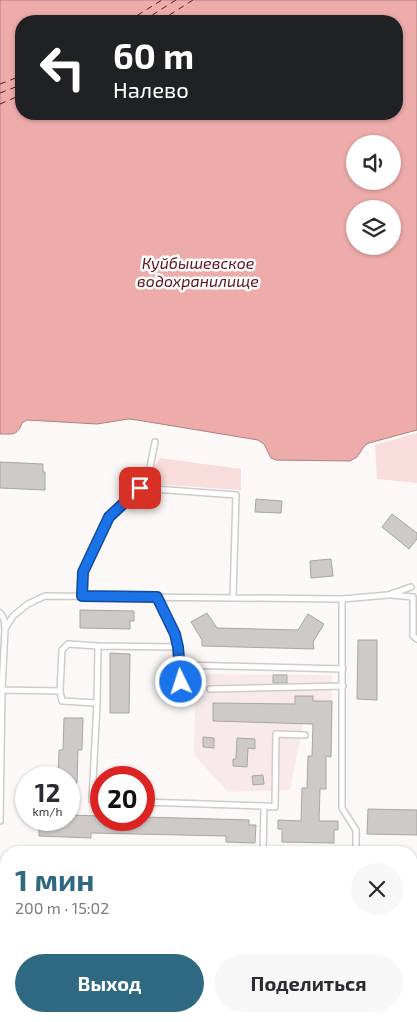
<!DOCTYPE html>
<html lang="ru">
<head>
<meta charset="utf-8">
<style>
  :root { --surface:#fff; --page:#f7f7f7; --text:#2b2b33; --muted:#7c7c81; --accent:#2e6881 }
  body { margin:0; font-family:"Exo 2",sans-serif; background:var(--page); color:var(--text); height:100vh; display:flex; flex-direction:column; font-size:19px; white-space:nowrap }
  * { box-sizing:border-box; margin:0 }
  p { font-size:16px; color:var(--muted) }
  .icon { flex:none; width:28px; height:28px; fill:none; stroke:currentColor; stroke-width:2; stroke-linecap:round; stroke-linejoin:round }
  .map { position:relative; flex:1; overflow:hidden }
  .sheet { position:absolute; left:0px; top:846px; width:418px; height:176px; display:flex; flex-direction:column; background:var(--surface); border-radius:20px 20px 0 0; box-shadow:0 1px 4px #0004 }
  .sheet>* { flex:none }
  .hud { position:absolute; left:15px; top:15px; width:388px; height:105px; border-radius:20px; box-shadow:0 1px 4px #0004; background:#202124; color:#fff; overflow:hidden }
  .fabs { position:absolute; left:346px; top:135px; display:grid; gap:10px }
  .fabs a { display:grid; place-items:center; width:55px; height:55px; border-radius:50%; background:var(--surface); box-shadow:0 1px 4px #0004; font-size:25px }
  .speed { position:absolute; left:15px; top:766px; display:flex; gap:10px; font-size:25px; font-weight:700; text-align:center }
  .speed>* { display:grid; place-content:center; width:65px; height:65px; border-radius:50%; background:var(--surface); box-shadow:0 1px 4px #0004; line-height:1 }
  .speed small { font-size:12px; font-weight:400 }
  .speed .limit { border:8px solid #d22; background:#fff; color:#111 }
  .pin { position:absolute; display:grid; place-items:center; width:42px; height:42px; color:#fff; margin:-21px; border-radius:10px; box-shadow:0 2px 8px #0006 }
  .me { position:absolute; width:55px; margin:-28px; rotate:356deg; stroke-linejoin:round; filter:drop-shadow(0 0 4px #0008) }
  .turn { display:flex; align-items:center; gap:18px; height:105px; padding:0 15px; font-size:22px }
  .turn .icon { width:65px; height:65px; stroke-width:2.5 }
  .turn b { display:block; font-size:35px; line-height:42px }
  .round { display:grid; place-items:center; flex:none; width:52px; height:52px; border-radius:26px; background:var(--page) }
  .overview { display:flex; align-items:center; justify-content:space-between; height:85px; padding:0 15px }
  h1 { font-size:30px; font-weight:700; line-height:38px; color:var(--accent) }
  .action { display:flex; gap:10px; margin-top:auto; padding:10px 15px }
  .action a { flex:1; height:58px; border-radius:30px; background:var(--accent); color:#fff; font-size:20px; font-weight:700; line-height:58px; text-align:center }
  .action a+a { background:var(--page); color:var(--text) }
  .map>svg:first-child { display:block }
</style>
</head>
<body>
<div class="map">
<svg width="417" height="1022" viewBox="0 0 417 1022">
  <rect width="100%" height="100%" fill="#fcf8f8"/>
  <!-- built -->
  <path fill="#f8eaea" d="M206,674L332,675L331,725L303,724L290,790L228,792L194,755L195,696H207Z"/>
  <!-- green -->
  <path fill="#f8dddc" d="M417,433V483L377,479L375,445Z
    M160,458L241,469V490L151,484L153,468Z
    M6,915V1016H16V1022H0L1,920L3,917Z"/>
  <!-- water -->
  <path fill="#edabaa" stroke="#af8080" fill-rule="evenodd" d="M0,0H417V430L369,443L365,445L357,457L350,461L276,460L271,458L264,444L258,440L137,420L128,419L97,424L27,420L22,423C17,436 13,434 0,434ZM21,21H396V114H21ZM355,144H392V181H355ZM355,209H392V246H355Z"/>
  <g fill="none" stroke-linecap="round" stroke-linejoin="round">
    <!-- ferry -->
    <path stroke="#5f121b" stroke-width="1" stroke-dasharray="6 5" stroke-linecap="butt" d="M128,21L162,0
      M143,21L176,0
      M160,21L193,0
      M0,84L21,76
      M0,93L21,85
      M0,104L21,95"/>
  </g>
  <!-- building -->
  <path fill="#cecaca" stroke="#a9a5a5" d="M0,462L43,464V472H45V490L0,488Z
    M256,499L282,501L281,513L255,512Z
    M392,514L417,533V539L409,549L382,527Z
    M331,559L333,576L311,578L310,561Z
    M80,610L134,611V621H130V629L80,628Z
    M207,613L217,628L298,630L308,614L324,624L313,642L314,649L202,646V640L191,622Z
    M358,640H377V700L357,699Z
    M110,653L130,654L129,713H110Z
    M187,675H202L203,683L188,684Z
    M273,675H287V683H273Z
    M295,696H313V701H332L331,757L326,756V789H320L319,821H338V830H334V843L282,842V829H278V820L301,821L302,788H307L308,756H312L313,724L213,721V703L295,704Z
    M64,718H83L82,750H78L77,783L69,782V778H58L59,750H63Z
    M203,737L214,738V748L203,747Z
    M237,738L255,739V749L248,748L247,767L233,766V759H236Z
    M263,775L264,784L253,785L252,776Z
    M368,809L417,810V835L367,834Z
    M69,815L101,816V820H144V817L249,820V825H256L255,843L226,842V836L91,833V838L39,836V820H69Z"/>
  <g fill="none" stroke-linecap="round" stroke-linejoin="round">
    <!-- service casing -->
    <g stroke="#cfcbcb" stroke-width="8">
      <path id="service" d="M146,488L155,442
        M391,595L413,597V636L417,639
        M82,596L83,572L109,517L140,488L236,495L233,598
        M157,597L175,634L180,665L343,669
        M342,599V808L356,830V852
        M0,613L4,619L5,629
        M98,646L178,647
        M180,665L181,682
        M210,689L343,686
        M2,690L60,691L62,701L97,703L92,800H101
        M60,691L62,650L68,644L98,646L97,703
        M144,802L264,806L263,852
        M264,806L275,807L276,734L305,735
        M0,821L2,690L5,629L13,616L28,604L45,596L342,599L388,595L411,587"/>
    </g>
    <!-- minor casing -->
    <g stroke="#cfcbcb" stroke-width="12">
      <path id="minor" d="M343,1022V1016"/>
    </g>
    <!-- primary casing -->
    <g stroke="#cfcbcb" stroke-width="19">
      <path id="primary" d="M0,878L6,879
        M411,885L417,886
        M21,1022V1016"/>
    </g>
    <!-- service -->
    <use href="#service" stroke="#fff" stroke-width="5"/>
    <!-- minor -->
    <use href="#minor" stroke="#fff" stroke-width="10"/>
    <!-- primary -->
    <use href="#primary" stroke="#fff" stroke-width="16"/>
  </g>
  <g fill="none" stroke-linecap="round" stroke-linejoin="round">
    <!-- route casing -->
    <g stroke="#114b97" stroke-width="12">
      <path id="route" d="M140,488L109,517L83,572L82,596L157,597L175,634L178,647L181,682"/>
    </g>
    <!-- route -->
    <use href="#route" stroke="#1a73e8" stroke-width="9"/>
  </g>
  <g text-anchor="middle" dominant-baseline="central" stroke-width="5" stroke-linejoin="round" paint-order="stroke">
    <!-- water labels -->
    <g font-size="16" font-style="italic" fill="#5f121b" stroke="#fff">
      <text x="198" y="262">Куйбышевское<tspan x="198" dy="18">водохранилище</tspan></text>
    </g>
  </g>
</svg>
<div class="fabs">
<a><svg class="icon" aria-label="sound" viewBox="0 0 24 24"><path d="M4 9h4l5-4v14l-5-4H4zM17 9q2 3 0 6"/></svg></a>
<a><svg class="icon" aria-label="layers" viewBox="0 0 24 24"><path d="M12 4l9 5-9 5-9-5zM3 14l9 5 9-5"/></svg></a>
</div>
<div class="speed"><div>12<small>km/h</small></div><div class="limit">20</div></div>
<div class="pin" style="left:140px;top:488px;background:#d93025"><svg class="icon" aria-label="arrive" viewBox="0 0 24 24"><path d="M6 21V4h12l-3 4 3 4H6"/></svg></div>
<svg class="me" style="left:181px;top:682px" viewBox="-20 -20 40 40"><circle r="17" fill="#1a73e8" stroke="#fff" stroke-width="3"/><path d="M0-11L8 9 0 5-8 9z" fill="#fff"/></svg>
<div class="hud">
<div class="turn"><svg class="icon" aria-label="left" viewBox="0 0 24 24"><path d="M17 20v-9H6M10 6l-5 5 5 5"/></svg><div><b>60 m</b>Налево</div></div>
</div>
<section class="sheet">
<div class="overview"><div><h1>1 мин</h1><p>200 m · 15:02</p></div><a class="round"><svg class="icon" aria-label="close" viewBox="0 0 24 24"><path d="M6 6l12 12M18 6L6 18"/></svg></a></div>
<div class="action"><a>Выход</a><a>Поделиться</a></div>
</section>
</div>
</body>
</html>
